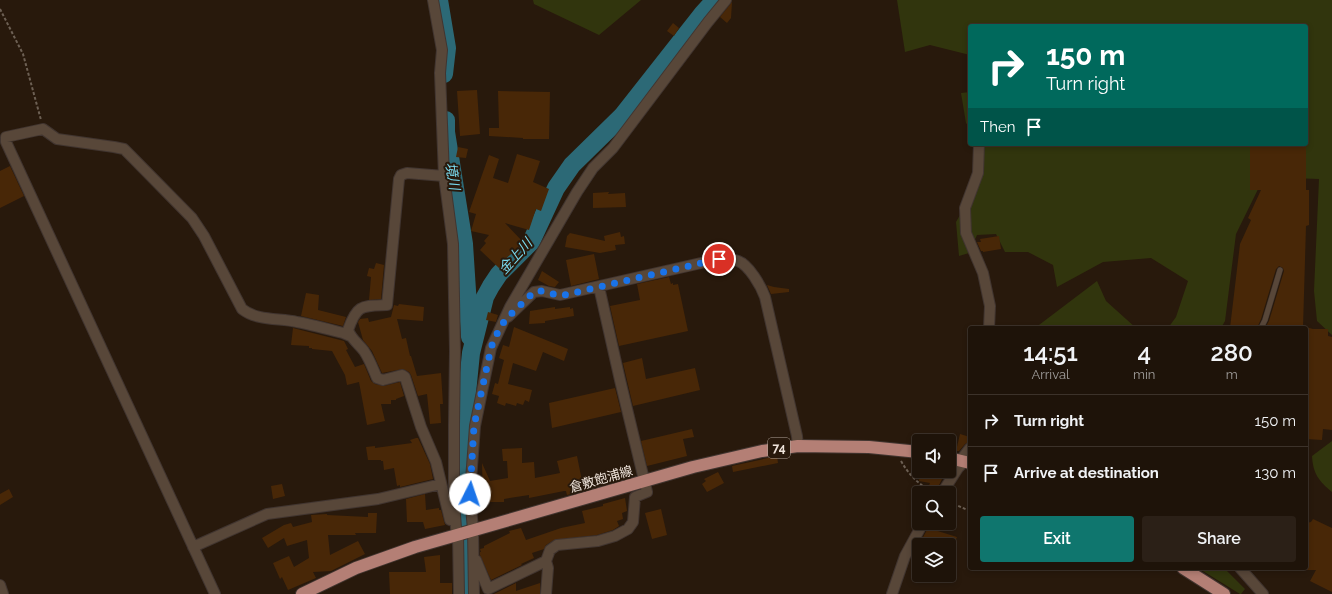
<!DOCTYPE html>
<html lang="en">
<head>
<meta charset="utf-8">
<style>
  :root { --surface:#1e1309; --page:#2b2017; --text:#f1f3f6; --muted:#a19e9c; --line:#3c322a; --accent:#0f766e }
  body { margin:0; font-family:Raleway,"Noto Sans JP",sans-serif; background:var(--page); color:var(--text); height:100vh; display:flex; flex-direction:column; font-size:15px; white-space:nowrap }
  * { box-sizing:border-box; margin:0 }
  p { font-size:13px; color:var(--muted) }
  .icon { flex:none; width:22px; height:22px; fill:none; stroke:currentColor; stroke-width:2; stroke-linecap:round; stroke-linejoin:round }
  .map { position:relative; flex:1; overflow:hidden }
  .panel { position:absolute; left:968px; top:326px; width:340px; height:244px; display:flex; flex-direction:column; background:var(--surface); border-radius:4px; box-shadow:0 2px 6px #0003,0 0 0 1px var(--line) }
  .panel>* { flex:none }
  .hud { position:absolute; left:968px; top:24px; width:340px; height:122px; border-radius:4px; box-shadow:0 2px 6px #0003,0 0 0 1px var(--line); background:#00695c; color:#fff; overflow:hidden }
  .buttons { position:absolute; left:912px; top:434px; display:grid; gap:8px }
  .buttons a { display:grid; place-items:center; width:44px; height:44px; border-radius:4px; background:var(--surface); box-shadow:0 2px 6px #0003,0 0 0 1px var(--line); font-size:20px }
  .pin { position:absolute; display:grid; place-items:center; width:34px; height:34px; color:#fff; margin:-17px; border:2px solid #fff; border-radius:50%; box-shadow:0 1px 4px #0007 }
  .me { position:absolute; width:44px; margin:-22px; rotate:4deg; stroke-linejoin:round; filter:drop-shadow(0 0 3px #0008) }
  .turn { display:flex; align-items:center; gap:14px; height:84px; padding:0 12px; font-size:18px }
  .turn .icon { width:52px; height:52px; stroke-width:2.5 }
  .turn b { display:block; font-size:28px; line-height:34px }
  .then { display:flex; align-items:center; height:38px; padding:0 12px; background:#0003; gap:8px; font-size:15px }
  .eta { display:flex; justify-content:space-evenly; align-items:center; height:68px; text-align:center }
  .eta b { font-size:24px; font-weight:600; line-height:28px }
  .primary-button { display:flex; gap:8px; margin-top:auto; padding:8px 12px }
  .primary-button a { flex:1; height:46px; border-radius:4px; background:var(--accent); color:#fff; font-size:16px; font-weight:600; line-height:46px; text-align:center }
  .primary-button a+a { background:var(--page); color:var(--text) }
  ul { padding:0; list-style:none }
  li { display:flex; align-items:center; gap:12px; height:52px; padding:0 12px; border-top:1px solid var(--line) }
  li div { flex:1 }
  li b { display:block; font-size:15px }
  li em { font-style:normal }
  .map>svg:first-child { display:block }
</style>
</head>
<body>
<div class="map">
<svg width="1332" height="594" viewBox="0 0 1332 594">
  <rect width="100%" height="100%" fill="#28190c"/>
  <!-- green -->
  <path fill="#31350d" d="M533,0H641L599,35L534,4Z
    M897,0H1332V335L1317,321L1314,291L1319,179L1264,177L1236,234L1225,321L1221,328H1168L1176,317L1188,281L1151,258L1103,262L1057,287L1053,265L1028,252H1005L996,234L977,235L969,253L959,256L956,222L983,175V144H1306V26H970V55L930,45L905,52Z
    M970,92V128L966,123L961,93Z
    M1097,281L1106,301L1136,328H1035Z
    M1332,441V492C1319,481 1313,474 1312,456Z
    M1198,568H1224L1245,589L1241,594H1240Z"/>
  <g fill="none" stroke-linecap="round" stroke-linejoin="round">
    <!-- river -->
    <path stroke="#2c6976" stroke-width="18" d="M439,0L447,48L444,74
      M446,120V132L464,244L470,337
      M465,523L463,498L464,423L471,353L485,297L491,286L499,274L531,242L556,188L572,165L622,116L703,13L715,0
      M466,594L467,542"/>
  </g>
  <!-- building -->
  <path fill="#482707" d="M732,2L731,18L727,23L720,17Z
    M673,23L679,28L674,36L667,31Z
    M477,90L480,134L460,136L457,91Z
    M498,91L550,92L549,139H523V138L489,136V128H499Z
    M1250,145H1306V190H1309V225L1306,226L1303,328H1265L1269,321L1284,271L1283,268L1279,266L1276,269L1261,319L1257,328H1230L1240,244L1251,220L1248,218L1261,190H1250Z
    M458,147L468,149L466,158L456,157Z
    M517,154L540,161L533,182L549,189L541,211L536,209L529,230L505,223L524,243L503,261L505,263L499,268L480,250L486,243L484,241L489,235L471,231L476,214L469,212L489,155L499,159L493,178L508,183Z
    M10,166L24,196L0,208V171Z
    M609,192L608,194L625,193L626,207L593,208V193Z
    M620,232L621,237L624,236L625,244L615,245L616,250L600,253L565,247L567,236L570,233L605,241L604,236Z
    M999,236L1001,249L983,252V251H981L977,242H981L980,239Z
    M594,254L599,279L571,286L566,260Z
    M376,263L384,265L381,299L369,300L371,277L367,276L369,268L374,269Z
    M542,271L559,282L555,287L549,286L538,280Z
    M669,277L671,284L673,283V285L678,284L688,331L619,346L610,306L640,300L637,284Z
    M767,285L774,287L789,289V292L771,294Z
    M306,293L319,295L318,310L346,317L343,326L301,316Z
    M399,304L424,307L423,321L397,319L402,339L406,338L410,356H411L417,376L441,373L443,404H440L441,423L430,424L427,394L418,396L411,375L409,372L403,369L382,373L372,351L363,340L358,322L360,319L368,318L369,322L391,317L394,305L398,306Z
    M555,307V309L570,307V309L573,308L574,316L545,321V323L529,324L530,311Z
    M488,312L498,315L496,322L486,320Z
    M514,327L568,349L564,361L543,352L536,371L513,363L508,384L532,390L529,402L525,400L523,405L517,403L516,406L506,403L505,406L497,403L499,396L492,394L495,383L498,384L504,360L499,358L503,345L509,347Z
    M1306,327L1313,329H1328V336L1332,337V430L1323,429L1322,440L1306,439Z
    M293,328L344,341L348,349L346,350L355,367L364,364L371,381L375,384L384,386L400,382L404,396L396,399V400H391V404H381L385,421L367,425L359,382L347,385L345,375L332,351L312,349V348H309V346L291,345Z
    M642,358L646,379L695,368L700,390L633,406L623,363Z
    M615,388L621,412L552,428L549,403Z
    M692,429L694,437L683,439L687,456L647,466L641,441Z
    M960,434L970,437L969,442L965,444L959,451H956Z
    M416,438H418L430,464L433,479L400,487V485L397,486L394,468L384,470L383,461H381V460H368L366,447L375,446V448L412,443L410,440Z
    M522,448V463L534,462L535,478L560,473L557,461L577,456L582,481L583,483H585L586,490L567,495L566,491H564L529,498V495L504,499V502H483L482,463L490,481L508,478L507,461H503L502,449Z
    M777,456L778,463L733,472L732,466Z
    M920,471H946L936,491L928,488L930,483L919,481Z
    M718,472L724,483L707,492L702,484L706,481L704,479Z
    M282,484L285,496L273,499L271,486Z
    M9,489L13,497L0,505V494Z
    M425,494L426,510L439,508V510H441L445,525L425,529L423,522H407L406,499Z
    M625,498L627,511L622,513L623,519L617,521L619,526L613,530L597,535L554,540L546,545L544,549L532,553L534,558L521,564L522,565L491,580L480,555V552H481L480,549L484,548V546L510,533L509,531L521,528L526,540L561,528L585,523L582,511L603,506V504Z
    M661,509L667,535L652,539L645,513Z
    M368,513H377L376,533H355L356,535H328L330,555L358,541L365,554L331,571L313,572L316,578L288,590L282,577L280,579L273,563L289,556L294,567L309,558L307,540L287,546L284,538L268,548L262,538L284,525L291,523L293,527L312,522L311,515L327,514V515L368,517Z
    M1313,519L1332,528V592L1310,581L1316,570H1306V523L1311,522Z
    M928,528L957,537L954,545H934L923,541V539H922Z
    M440,555V583H452V594H390L389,572H426L424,557Z
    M516,583V591L540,583V594H494Z"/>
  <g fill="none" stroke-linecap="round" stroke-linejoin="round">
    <!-- lane casing -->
    <g stroke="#413530" stroke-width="6">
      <path id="lane" d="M1261,328L1265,320L1280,270"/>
    </g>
    <!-- street casing -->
    <g stroke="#413530" stroke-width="12">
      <path id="street" d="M433,0L442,50L440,73L444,176L453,244L455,351L454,424V501L456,528L458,534L459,594
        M979,144L978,173L965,208L966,233L983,273L990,306L989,328
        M444,176L407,173L401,175L399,179L387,305C362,306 357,304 348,330C351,339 359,344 364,351C370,360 373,369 377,378L383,380L402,375L405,377L421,427L436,462L450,520
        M508,317L534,292L542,291L560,295L719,259C725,259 732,258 738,261C749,265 761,286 765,297L797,436L798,446
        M960,461L970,448
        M942,493L958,468L964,462
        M193,547L267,514L378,499L441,484
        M476,560L488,589L546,561
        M1240,568L1263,594
        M0,585L3,594
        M215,594L6,142V137L43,129L57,139L114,147L124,149L131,156L192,218L204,236L242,309C257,321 279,318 297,322C313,325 328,329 343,333L350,336
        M474,594L473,530L470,494L475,426L491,348L510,307L577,192L593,168L613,148L708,22L726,0
        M546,594L548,568L546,561L550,550L557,545L598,541L615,536L628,529L633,522L635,497L647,492L620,380L599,287
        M892,594L905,556L923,523"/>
    </g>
    <!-- primary casing -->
    <g stroke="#413530" stroke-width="14">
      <path id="primary" d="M949,458L970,463
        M1183,568L1224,594
        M302,594L356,568L415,547L693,467L762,451L798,446L869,447L919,452"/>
    </g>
    <!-- path -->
    <path stroke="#6d6054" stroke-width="2" stroke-dasharray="3 2" stroke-linecap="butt" d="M0,9L23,54L41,120
      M901,461C909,475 919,485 933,492
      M949,502L970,511"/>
    <!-- lane -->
    <use href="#lane" stroke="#584739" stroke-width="5"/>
    <!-- street -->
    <use href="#street" stroke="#584739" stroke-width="10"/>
    <!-- primary -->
    <use href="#primary" stroke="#b47f75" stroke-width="12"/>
  </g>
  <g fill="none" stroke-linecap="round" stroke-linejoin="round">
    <!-- route -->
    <path stroke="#1a73e8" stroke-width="7" stroke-dasharray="0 12.6" d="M470,494L474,426L491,348L494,339L505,320L534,292L542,291L560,296L719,259"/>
  </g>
  <g text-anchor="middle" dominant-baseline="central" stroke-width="4" stroke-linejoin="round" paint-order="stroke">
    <!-- shield labels -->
    <rect fill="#28190c" stroke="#b2a69c" stroke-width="1" x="768" y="438" width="22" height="20" rx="3"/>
    <g font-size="12" font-weight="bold" fill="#ede2d9">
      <text x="779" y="448">74</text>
    </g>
    <!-- street labels -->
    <g font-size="13" fill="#ede2d9" stroke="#28190c">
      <text transform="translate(601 479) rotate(-16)">倉敷飽浦線</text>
    </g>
    <!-- water labels -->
    <g font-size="14" font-style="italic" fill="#79d9ee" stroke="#28190c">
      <text transform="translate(453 176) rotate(81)">境川</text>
      <text transform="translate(515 256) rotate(-48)">金上川</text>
    </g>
  </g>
</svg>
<div class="buttons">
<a><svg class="icon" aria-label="sound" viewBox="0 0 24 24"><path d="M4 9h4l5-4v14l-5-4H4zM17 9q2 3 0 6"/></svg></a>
<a><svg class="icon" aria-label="search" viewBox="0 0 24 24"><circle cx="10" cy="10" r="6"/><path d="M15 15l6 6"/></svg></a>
<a><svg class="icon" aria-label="layers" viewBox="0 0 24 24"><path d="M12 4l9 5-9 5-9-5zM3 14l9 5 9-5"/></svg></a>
</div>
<div class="pin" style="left:719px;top:259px;background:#d93025"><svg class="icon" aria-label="arrive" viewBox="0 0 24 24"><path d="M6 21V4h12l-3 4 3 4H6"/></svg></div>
<svg class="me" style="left:470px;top:494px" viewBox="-20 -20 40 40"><circle r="19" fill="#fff"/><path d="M0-13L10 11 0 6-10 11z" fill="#1a73e8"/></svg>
<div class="hud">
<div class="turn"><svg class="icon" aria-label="right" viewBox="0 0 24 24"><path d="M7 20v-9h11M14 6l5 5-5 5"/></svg><div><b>150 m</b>Turn right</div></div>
<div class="then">Then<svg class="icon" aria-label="arrive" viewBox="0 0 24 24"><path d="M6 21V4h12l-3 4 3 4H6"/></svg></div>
</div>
<section class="panel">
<div class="eta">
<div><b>14:51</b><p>Arrival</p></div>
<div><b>4</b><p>min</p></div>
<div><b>280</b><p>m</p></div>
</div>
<ul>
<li><svg class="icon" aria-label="right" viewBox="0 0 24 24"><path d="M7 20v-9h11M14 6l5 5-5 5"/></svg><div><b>Turn right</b></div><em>150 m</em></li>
<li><svg class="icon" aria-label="arrive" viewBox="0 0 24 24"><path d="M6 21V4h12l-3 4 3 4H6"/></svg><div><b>Arrive at destination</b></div><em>130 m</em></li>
</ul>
<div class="primary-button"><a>Exit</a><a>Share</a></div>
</section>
</div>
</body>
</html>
